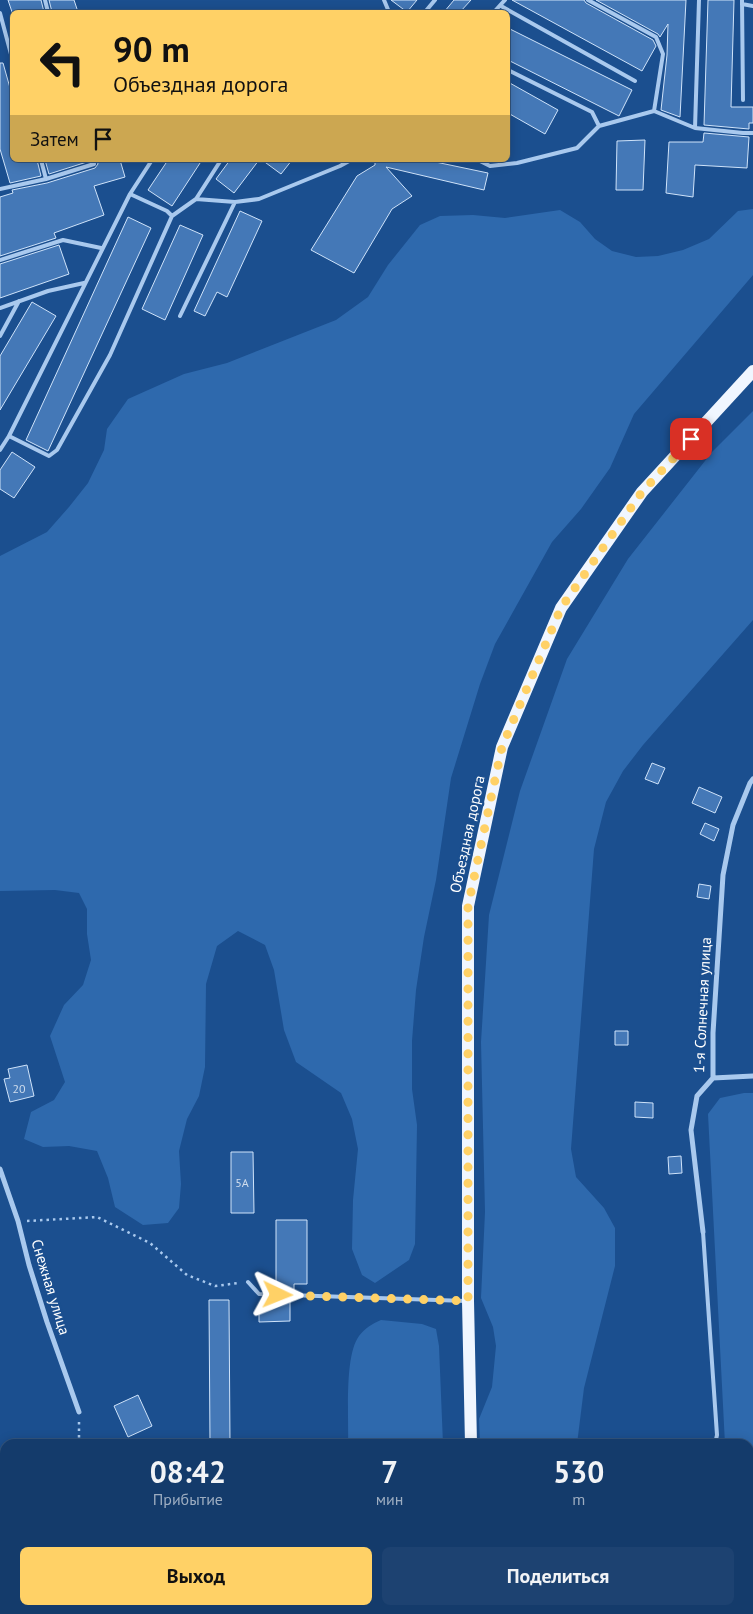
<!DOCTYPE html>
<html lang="ru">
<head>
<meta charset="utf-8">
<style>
  :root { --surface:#143b6b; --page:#1d4271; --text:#f1f3f6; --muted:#9dadc1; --line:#33557e; --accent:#ffd166 }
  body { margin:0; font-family:"PT Sans",sans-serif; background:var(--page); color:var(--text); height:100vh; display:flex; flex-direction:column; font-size:19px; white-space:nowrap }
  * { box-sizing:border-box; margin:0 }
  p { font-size:16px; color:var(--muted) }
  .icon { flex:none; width:28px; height:28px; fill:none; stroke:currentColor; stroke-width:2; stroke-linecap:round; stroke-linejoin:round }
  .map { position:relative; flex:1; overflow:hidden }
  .sheet { position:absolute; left:0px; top:1439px; width:754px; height:176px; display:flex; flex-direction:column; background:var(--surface); border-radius:15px 15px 0 0; box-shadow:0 2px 12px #0003,0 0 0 1px var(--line) }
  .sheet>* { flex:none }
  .hud { position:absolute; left:10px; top:10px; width:500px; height:152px; border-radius:8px; box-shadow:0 2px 12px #0003,0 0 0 1px var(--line); background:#ffd166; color:#111; overflow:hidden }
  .pin { position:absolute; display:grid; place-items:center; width:42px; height:42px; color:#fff; margin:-21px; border-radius:10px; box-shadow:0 2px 8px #0006 }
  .me { position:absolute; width:55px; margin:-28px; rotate:92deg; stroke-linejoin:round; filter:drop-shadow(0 0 4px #0008) }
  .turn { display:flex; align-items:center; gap:18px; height:105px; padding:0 20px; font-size:22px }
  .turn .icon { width:65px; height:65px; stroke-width:2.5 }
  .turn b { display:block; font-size:35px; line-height:42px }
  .then { display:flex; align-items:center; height:48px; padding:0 20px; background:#0003; gap:10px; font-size:19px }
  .eta { display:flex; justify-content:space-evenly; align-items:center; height:85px; text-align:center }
  .eta b { font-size:30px; font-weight:600; line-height:35px }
  .primary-button { display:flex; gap:10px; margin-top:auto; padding:10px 20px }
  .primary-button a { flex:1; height:58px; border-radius:8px; background:var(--accent); color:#111; font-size:20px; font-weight:600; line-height:58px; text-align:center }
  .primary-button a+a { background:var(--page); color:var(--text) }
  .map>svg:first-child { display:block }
</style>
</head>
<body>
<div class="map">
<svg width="753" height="1614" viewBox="0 0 753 1614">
  <rect width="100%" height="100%" fill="#1b4f8f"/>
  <!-- green -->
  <path fill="#2e69ad" d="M753,209V275L634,414L610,468L581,509L552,542L495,644L480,684L451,778L436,880L424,937L416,990L412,1041V1089L417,1125L415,1244L409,1260L375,1283L362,1275L352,1249L353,1200L358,1149L352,1119L341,1093L296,1062L284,1030L274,970L265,945L238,931L217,946L206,984L205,1067L199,1096L187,1119L179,1151L181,1184L179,1208L168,1223L143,1225L115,1207L108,1178L97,1151L69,1146L43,1147L24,1139L31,1112L54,1100L65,1082L50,1036L64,1005L83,985L91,960L87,934V909L79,893L55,890L0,891V556L47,532L69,507L88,483L104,450L107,429L128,399L184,374L227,363L336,320L368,297L388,265L420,225L440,216L473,215L505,218L560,210L580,222L595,239L612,251L636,257L658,256L683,250L709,239L738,211Z
    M753,411V620L643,745L623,771L606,802L594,849L571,1149L576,1177L604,1208L615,1228V1266L584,1388L577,1444H480L479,1419L492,1387L496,1346L493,1327L481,1298L485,1212L481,1042L489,915L520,791L567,659L628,559L712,452Z
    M744,1093H753V1530L749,1529V1444H725L708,1114L720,1098Z
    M381,1320L422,1324L436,1329L439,1346L443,1444H348C349,1418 344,1356 359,1336C365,1328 372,1324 381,1320Z
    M36,1610H128L129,1614H34Z
    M353,1610H450V1614H353Z
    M487,1610H571V1614H487Z"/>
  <!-- building -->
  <path fill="#4478b7" stroke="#cfe3fa" d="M8,0H41L44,12H12Z
    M49,0H74L78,12H52Z
    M391,0H417L407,12Z
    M454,0H471L460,12H444Z
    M512,0H584L586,3L653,40L656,46L642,71Z
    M596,0H686L680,117L661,110L667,55L668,24L660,37L658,34Z
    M708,0H734L731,107H753V123H749V129L704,125Z
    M508,28L632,90L619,116L508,60Z
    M0,63H3L12,95V160H37L41,176L10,183L0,149Z
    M508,82L558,110L545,134L508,113Z
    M704,133L749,137L747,168L695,165L693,197L666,193L669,142H703Z
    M645,140L643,190H616L617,141Z
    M45,160H89L90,161L49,174Z
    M97,160H120L125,177L94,186L104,215L54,233L56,238L0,256V197L13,193L12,190L47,183L95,168L98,164Z
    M168,160H202L172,206L148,190Z
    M230,160H259L234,193L216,179Z
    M262,160H292L281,174Z
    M375,160H426L488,173L484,190L386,167L412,196L392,209L354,273L311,250L357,176L375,165Z
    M240,211L262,221L227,297L217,292L205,316L194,311Z
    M128,217L151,228L48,451L26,440Z
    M180,225L203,235L165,320L142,309Z
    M59,245L69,274L0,298V264Z
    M32,302L56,316L0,410V356Z
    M12,452L35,467L14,498L0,489V470Z
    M652,763L665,768L658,784L645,779Z
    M699,787L722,797L715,813L692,803Z
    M705,823L719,829L714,841L700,834Z
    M699,884L711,886L709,899L697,897Z
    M615,1031H628V1045H615Z
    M27,1065L34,1096L10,1102L4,1079L10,1078L8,1069Z
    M635,1102L653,1103V1118L635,1117Z
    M231,1152H253L254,1213H231Z
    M681,1156L682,1173L669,1174L668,1157Z
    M276,1220H307V1284H294V1290H290V1291H279V1283H276Z
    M279,1298L290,1299V1321L259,1322V1309H265V1305L279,1304Z
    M209,1300H229L230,1444H210Z
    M138,1395L152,1426L128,1437L114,1406Z"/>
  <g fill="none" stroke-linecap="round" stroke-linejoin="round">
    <!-- path -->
    <path stroke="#a9c9ee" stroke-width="2.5" stroke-dasharray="2.5 4" stroke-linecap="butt" d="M27,1221L97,1217L150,1243L187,1275L215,1286L239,1283
      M79,1444V1421"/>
    <!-- service -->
    <path stroke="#a9c9ee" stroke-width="4" d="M45,0L48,12
      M384,0L389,12
      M588,0L656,37L663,54L654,111
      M742,0L743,100
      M742,4L753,6
      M501,6L635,81
      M425,12L435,0
      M494,12L505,0
      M0,13L12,58
      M599,126L654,111L695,128L743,133H753
      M695,128L699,0
      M41,160L46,179
      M478,160L490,166L517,163L577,148L599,126L592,112L508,70
      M0,189L46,179L94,164L93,160
      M130,194L167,211L172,216
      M196,199L235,202L259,199L340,166L351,160
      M0,260L63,240L101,248
      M0,308L48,291L84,283
      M180,316L235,202
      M0,336L19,301
      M9,436L49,456L57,450L110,355L172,216L196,199L221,160
      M0,450L9,436L130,194L152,160
      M703,1232L717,1435L715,1444
      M248,1282L259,1294L466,1301
      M193,1610V1614
      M611,1614V1610
      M659,1614V1610
      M702,1614V1610"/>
    <!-- minor -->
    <path stroke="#a9c9ee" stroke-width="5" d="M713,1078L753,1076
      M0,1169L18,1221L29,1265L47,1322L79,1412
      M703,1232L691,1130L697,1096L713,1078V1033L723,875L733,825L750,783L753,779
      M5,1614L12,1610"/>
    <!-- primary -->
    <path stroke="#f0f6ff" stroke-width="12" d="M471,1444L468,1301V906L502,747L561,608L642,492L753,371
      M474,1610V1614"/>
  </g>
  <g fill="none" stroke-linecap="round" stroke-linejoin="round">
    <!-- route -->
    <path stroke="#ffd166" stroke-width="9" stroke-dasharray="0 16.2" d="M278,1295L468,1301V906L502,747L561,608L642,492L691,439"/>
  </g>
  <g text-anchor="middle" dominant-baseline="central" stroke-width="4.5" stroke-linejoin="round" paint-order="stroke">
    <!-- number labels -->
    <g font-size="12" fill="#d0dded">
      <text x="19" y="1088">20</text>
      <text x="242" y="1182">5А</text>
    </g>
    <!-- street labels -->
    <g font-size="15" fill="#fff" stroke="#1b4f8f">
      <text transform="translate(467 834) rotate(-78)">Объездная дорога</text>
      <text transform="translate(702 1005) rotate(-87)">1-я Солнечная улица</text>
      <text transform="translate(51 1287) rotate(73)">Снежная улица</text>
    </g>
  </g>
</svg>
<div class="pin" style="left:691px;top:439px;background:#d93025"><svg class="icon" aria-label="arrive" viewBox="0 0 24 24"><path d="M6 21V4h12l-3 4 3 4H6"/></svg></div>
<svg class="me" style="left:278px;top:1295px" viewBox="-20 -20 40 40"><path d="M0-17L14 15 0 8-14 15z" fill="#ffd166" stroke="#fff" stroke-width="4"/></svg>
<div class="hud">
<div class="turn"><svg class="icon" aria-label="left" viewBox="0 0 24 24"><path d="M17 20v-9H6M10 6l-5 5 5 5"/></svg><div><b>90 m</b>Объездная дорога</div></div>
<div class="then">Затем<svg class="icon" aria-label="arrive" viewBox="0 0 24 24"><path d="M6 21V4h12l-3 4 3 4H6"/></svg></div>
</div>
<section class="sheet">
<div class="eta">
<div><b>08:42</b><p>Прибытие</p></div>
<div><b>7</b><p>мин</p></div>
<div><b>530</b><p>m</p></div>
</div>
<div class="primary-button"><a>Выход</a><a>Поделиться</a></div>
</section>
</div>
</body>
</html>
